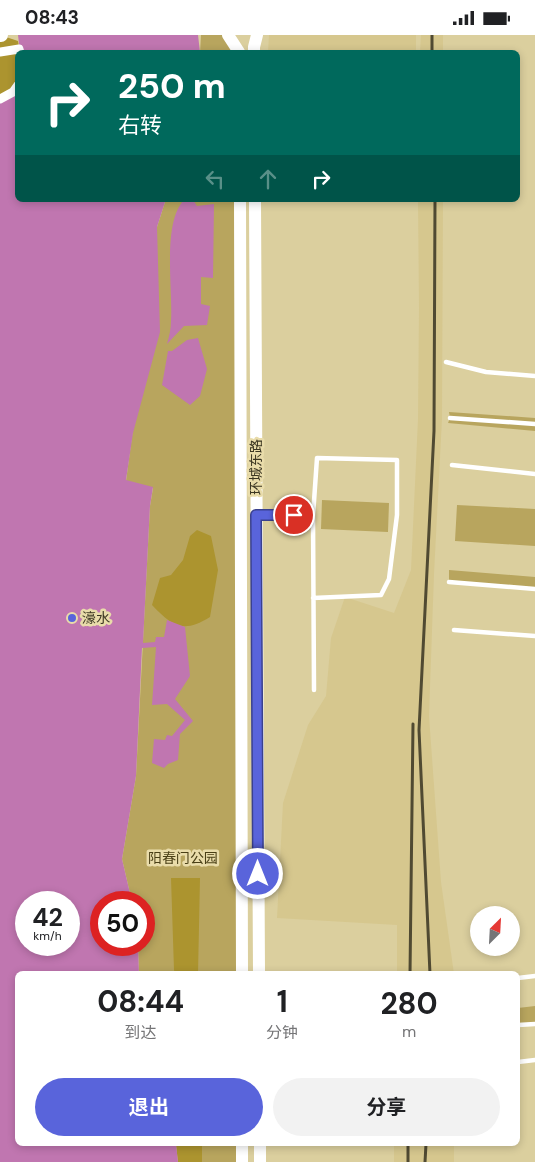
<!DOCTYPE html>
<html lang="zh">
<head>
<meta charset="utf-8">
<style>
  :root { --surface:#fff; --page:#f2f2f2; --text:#202124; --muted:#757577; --accent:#5964db }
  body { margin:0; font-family:"DM Sans","Noto Sans SC",sans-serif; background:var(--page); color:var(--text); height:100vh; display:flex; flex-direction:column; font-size:19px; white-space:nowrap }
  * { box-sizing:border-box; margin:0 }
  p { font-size:16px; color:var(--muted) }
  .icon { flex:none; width:28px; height:28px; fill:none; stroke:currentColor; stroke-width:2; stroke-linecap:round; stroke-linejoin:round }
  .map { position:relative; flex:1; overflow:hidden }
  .details { position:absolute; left:15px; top:936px; width:505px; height:175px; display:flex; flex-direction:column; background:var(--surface); border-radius:8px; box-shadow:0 2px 8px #0003 }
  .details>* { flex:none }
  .guide { position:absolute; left:15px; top:15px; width:505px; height:152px; border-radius:8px; box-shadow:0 2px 8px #0003; background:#00695c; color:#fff; overflow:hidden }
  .needle { width:32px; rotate:24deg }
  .fabs { position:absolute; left:470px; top:871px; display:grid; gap:10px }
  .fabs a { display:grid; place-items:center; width:50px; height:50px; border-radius:50%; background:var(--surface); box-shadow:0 2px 8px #0003; font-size:25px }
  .speed { position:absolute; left:15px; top:856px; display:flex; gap:10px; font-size:25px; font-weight:700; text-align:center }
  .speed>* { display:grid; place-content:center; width:65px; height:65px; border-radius:50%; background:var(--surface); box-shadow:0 2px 8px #0003; line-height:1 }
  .speed small { font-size:12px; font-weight:400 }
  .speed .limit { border:8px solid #d22; background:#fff; color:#111 }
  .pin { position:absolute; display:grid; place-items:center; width:42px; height:42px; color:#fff; margin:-21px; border:2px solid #fff; border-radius:50%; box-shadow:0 1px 5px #0007 }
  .me { position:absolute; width:55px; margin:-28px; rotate:0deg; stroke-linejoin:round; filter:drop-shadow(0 0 4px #0008) }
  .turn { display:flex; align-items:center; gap:18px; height:105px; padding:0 20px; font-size:22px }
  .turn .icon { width:65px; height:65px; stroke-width:2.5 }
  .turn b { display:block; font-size:35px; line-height:42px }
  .lanes { display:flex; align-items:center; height:48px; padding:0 20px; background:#0003; justify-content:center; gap:25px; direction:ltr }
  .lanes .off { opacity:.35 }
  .eta { display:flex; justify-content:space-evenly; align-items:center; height:85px; text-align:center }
  .eta b { font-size:30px; font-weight:700; line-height:35px }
  .action { display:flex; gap:10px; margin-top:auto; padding:10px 20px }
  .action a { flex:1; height:58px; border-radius:30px; background:var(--accent); color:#fff; font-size:20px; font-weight:700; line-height:58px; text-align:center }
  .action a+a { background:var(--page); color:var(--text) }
  .status { display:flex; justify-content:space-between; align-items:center; height:35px; padding:0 25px; background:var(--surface); direction:ltr }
  .status svg { height:14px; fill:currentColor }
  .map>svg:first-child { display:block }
</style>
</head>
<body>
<div class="status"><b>08:43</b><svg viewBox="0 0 49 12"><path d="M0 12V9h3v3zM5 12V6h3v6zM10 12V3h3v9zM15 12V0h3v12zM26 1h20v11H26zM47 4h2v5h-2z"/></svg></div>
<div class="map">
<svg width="535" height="1127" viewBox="0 0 535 1127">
  <rect width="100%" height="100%" fill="#dbcf9e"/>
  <!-- built -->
  <path fill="#d6c78e" d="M269,0H416V17H268Z
    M421,0H443V17H420Z
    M418,165H443L442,384L434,539L429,681L441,847L454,939H397V890L277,883L283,768L308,690L326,661L331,603L345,562L394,578L411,535L418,384L419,272Z
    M394,1109H454V1127H394Z"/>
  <!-- green -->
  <path fill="#b8a55e" d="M201,0H228L239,18H200Z
    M168,165H240L242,939H139L138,910H144V868L132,867L122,824L136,741L150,471L153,453L126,446L157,215V192L165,167Z
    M449,377L535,383V396L448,388L450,383Z
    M322,465L389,468L388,497L321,494Z
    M457,470L535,474V511L455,506Z
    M449,535L535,542V555L449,547Z
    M535,971V989L518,990V973Z
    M176,1109H242V1127H178Z"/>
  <!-- forest -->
  <path fill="#ac942f" d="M0,0L18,6L20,17L18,18L17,50L0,64Z
    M197,495L211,501L218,535L210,582C183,599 172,591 152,570L160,543L171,540L183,525L190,501Z
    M171,843H200L198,939H175L174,935Z
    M176,1109H202V1127H178Z"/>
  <!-- water -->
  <path fill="#c076b0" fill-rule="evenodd" d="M18,0H198L200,17H20Z
    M17,50L18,165H168L165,167L157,192L160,297L133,398L126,445L153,452L150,471L143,608L155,607L156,602H164L167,585L185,592L190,641L175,664L193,686L180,699L178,725L168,729L164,733L152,728L154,704L165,705L167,700L172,701L185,685L167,669L152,670L156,612L142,613L136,741L122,824L132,867L101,868V910H138L139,939H18V1109H176L178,1127H0V64ZM26,868H69V910H26Z
    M184,165H193L197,171L214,169L213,243L201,242V269L210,271L207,290L184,291L167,309C169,302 171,294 171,286C173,255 162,188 184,165Z
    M198,303L207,334L200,361L190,370L162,350L168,316H172L187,305Z"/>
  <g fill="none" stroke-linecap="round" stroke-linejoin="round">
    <!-- lane -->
    <path stroke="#fff" stroke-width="4.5" d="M446,327L486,337L535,341
      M450,383L535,389
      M452,430L535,439
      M258,480L313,481L314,655
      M313,481L317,423L397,425V480L389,544L381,560L313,563
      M449,547L535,554
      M454,595L535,601
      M518,943L535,941
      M518,990L535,989
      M518,1027L535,1025"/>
    <!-- street -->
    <path stroke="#fff" stroke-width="9" d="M0,17L19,14L20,18
      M0,64L13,57L18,50"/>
    <!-- secondary -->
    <path stroke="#fff" stroke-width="12" d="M228,0L239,17
      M254,18V12L257,0
      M240,165L242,939
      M255,165L259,939
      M242,1109V1127
      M260,1109V1127"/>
    <!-- primary -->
    <path stroke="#fff" stroke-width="14" d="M0,0H1"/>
    <!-- rail -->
    <path stroke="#504a32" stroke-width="3" d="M432,0V18
      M410,939L413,689
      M430,939L419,695L434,396L435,165
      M408,1127V1109
      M425,1127L426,1109"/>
  </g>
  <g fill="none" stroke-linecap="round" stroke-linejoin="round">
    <!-- route casing -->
    <g stroke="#3a418e" stroke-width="12">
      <path id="route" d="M258,839L256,480H294"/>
    </g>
    <!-- route -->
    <use href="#route" stroke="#5964db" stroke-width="9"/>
  </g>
  <!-- markers -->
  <circle fill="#5964db" stroke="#e9dcaa" stroke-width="2" cx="72" cy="583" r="5"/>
  <g text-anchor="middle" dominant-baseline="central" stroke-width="5" stroke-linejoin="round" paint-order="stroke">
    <!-- street labels -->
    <g font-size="14" fill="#3b3622" stroke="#e9dcaa">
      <text transform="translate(256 432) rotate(-90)">环城东路</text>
    </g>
    <!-- poi labels -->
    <g font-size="14" fill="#3b3622" stroke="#e9dcaa" text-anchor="start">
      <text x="82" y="583">濠水</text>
    </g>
    <!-- park labels -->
    <g font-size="14" fill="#493f16" stroke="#e9dcaa">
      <text x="183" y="823">阳春门公园</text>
    </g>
  </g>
</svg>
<div class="fabs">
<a><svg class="needle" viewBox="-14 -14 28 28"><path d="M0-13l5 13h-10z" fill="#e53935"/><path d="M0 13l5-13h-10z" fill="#757577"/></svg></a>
</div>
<div class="speed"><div>42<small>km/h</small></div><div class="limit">50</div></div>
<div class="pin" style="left:294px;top:480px;background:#d93025"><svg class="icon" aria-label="arrive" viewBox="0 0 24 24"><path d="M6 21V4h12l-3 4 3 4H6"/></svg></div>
<svg class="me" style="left:258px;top:839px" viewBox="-20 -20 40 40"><circle r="17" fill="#5964db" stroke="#fff" stroke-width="3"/><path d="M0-11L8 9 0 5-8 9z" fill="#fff"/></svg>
<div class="guide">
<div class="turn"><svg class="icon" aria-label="right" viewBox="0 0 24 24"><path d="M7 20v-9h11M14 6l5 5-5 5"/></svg><div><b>250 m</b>右转</div></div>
<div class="lanes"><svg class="icon off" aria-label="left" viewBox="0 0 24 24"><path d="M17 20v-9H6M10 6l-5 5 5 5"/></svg><svg class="icon off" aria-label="ahead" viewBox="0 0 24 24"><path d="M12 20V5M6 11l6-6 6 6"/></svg><svg class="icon" aria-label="right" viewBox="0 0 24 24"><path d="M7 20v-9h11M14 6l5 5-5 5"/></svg></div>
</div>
<section class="details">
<div class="eta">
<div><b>08:44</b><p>到达</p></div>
<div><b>1</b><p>分钟</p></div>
<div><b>280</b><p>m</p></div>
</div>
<div class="action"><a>退出</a><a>分享</a></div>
</section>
</div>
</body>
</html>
